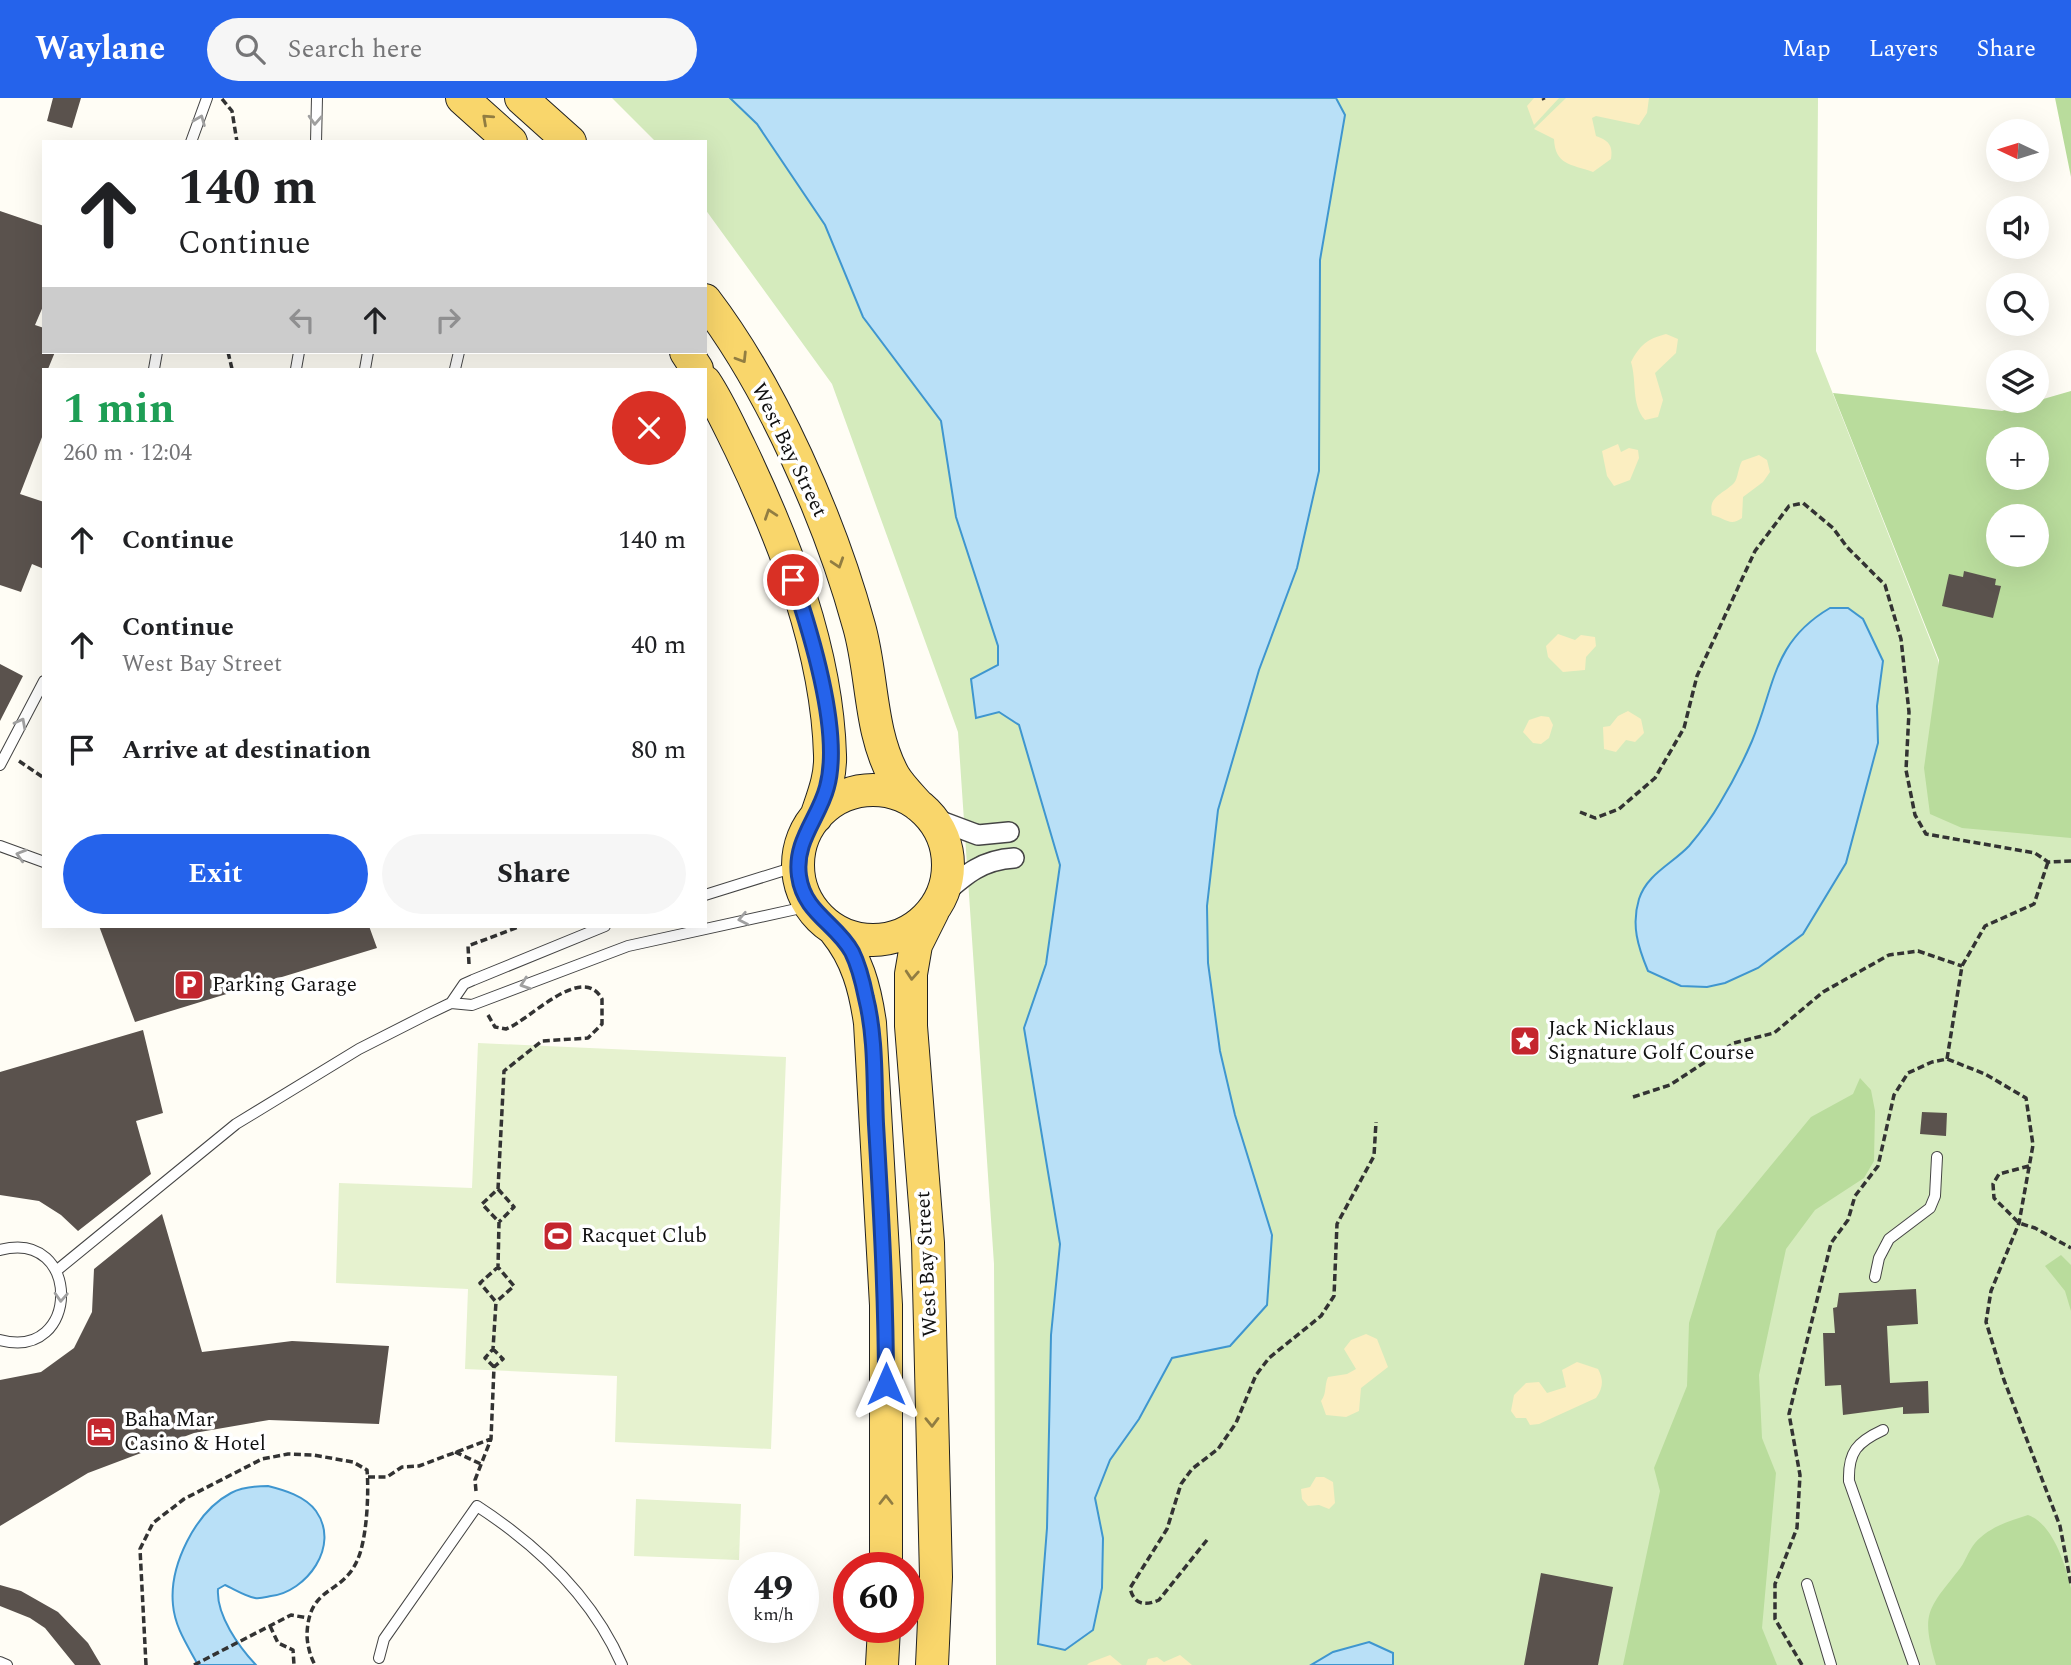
<!DOCTYPE html>
<html lang="en">
<head>
<meta charset="utf-8">
<style>
  :root { --surface:#fff; --page:#f6f6f6; --text:#202124; --muted:#757577; --accent:#2563eb }
  body { margin:0; font-family:Spectral,serif; background:var(--page); color:var(--text); height:100vh; display:flex; flex-direction:column; font-size:26px; white-space:nowrap }
  * { box-sizing:border-box; margin:0 }
  p { font-size:23px; color:var(--muted) }
  .icon { flex:none; width:38px; height:38px; fill:none; stroke:currentColor; stroke-width:2; stroke-linecap:round; stroke-linejoin:round }
  .map { position:relative; flex:1; overflow:hidden }
  .panel { position:absolute; left:42px; top:270px; width:665px; height:560px; display:flex; flex-direction:column; background:var(--surface); border-radius:0px; box-shadow:0 7px 28px #0002 }
  .panel>* { flex:none }
  .banner { position:absolute; left:42px; top:42px; width:665px; height:214px; border-radius:0px; box-shadow:0 7px 28px #0002; background:#fff; color:var(--text); overflow:hidden }
  .needle { width:46px; rotate:274deg }
  .tools { position:absolute; left:1986px; top:21px; display:grid; gap:14px }
  .tools a { display:grid; place-items:center; width:63px; height:63px; border-radius:50%; background:var(--surface); box-shadow:0 7px 28px #0002; font-size:35px }
  .speed { position:absolute; left:728px; top:1454px; display:flex; gap:14px; font-size:35px; font-weight:700; text-align:center }
  .speed>* { display:grid; place-content:center; width:91px; height:91px; border-radius:50%; background:var(--surface); box-shadow:0 7px 28px #0002; line-height:1 }
  .speed small { font-size:18px; font-weight:400 }
  .speed .limit { border:10px solid #d22; background:#fff; color:#111 }
  .pin { position:absolute; display:grid; place-items:center; width:60px; height:60px; color:#fff; margin:-30px; border:4px solid #fff; border-radius:50%; box-shadow:0 2px 7px #0007 }
  .me { position:absolute; width:77px; margin:-38px; rotate:0deg; stroke-linejoin:round; filter:drop-shadow(0 0 5px #0008) }
  .turn { display:flex; align-items:center; gap:24px; height:147px; padding:0 21px; font-size:32px }
  .turn .icon { width:91px; height:91px; stroke-width:2.5 }
  .turn b { display:block; font-size:49px; line-height:60px }
  .lanes { display:flex; align-items:center; height:66px; padding:0 21px; background:#0003; justify-content:center; gap:35px; direction:ltr }
  .lanes .off { opacity:.35 }
  .round { display:grid; place-items:center; flex:none; width:74px; height:74px; border-radius:37px; background:var(--page) }
  .head { display:flex; align-items:center; justify-content:space-between; height:119px; padding:0 21px }
  h1 { font-size:42px; font-weight:700; line-height:52px; color:#1e9e55 }
  .button { display:flex; gap:14px; margin-top:auto; padding:14px 21px }
  .button a { flex:1; height:80px; border-radius:42px; background:var(--accent); color:#fff; font-size:28px; font-weight:700; line-height:80px; text-align:center }
  .button a+a { background:var(--page); color:var(--text) }
  ul { padding:0; list-style:none }
  li { display:flex; align-items:center; gap:21px; height:105px; padding:0 21px }
  li div { flex:1 }
  li b { display:block; font-size:26px }
  li em { font-style:normal }
  header { display:flex; align-items:center; gap:42px; box-sizing:border-box; height:98px; padding:0 35px; background:var(--accent); color:#fff }
  header strong { font-size:33px }
  nav { display:flex; gap:38px; margin-inline-start:auto; font-size:24px }
  .search { width:490px; height:63px; background:var(--page); display:flex; align-items:center; gap:18px; box-sizing:border-box; padding:0 24px; border-radius:38px; color:var(--muted); font-size:26px }
  .map>svg:first-child { display:block }
</style>
</head>
<body>
<header>
<strong>Waylane</strong>
<div class="search"><svg class="icon" aria-label="search" viewBox="0 0 24 24"><circle cx="10" cy="10" r="6"/><path d="M15 15l6 6"/></svg>Search here</div>
<nav><a>Map</a><a>Layers</a><a>Share</a></nav>
</header>
<div class="map">
<svg width="2071" height="1567" viewBox="0 0 2071 1567">
  <rect width="100%" height="100%" fill="#fffdf5"/>
  <!-- green -->
  <path fill="#d5ebbd" d="M612,0H1818L1816,253L1938,562L1952,700L2071,720V1567H996L994,1166L958,634L832,286L705,111V44H656Z"/>
  <!-- forest -->
  <path fill="#b9dc9c" fill-rule="evenodd" d="M2055,0H2071V79Z
    M2071,293V740L1962,730L1930,716L1924,670L1939,562L1833,295L2002,313ZM1998,341H2037V380H1998ZM1998,418H2037V457H1998Z
    M1860,980L1871,992L1875,1013L1874,1063L1864,1080L1815,1112L1786,1151L1759,1277L1762,1340L1776,1375L1762,1530L1777,1567H1623L1660,1393L1654,1370L1687,1288L1689,1225L1717,1133L1811,1019L1853,996Z
    M2061,1157L2071,1167V1213L2065,1193L2045,1168Z
    M2028,1417C2053,1426 2065,1466 2071,1490C2071,1510 2071,1545 2071,1567H1936C1921,1516 1927,1512 1958,1473C1965,1465 1968,1453 1975,1445C1989,1429 2009,1423 2028,1417Z"/>
  <!-- sand -->
  <path fill="#fbeec1" d="M1534,0H1559L1534,27L1527,8Z
    M1566,0H1649L1647,15L1639,27L1596,18L1592,20L1596,38C1609,43 1613,47 1611,61L1593,74C1571,66 1555,67 1554,41L1534,31Z
    M1666,236L1678,241L1676,255L1655,275L1663,302L1658,319L1645,322C1631,306 1637,284 1631,264C1640,247 1647,241 1666,236Z
    M1618,346L1621,354L1629,350L1638,352L1639,360L1630,382L1614,388L1607,378L1602,353Z
    M1759,357L1767,362L1770,374L1763,384L1743,399L1742,420C1730,429 1725,420 1712,417C1708,398 1722,397 1734,385C1738,380 1738,370 1742,363Z
    M1558,536L1575,542L1581,537L1595,539L1596,548L1586,559L1585,572L1563,574L1548,559L1546,548Z
    M1628,613L1641,621L1644,635L1635,644L1626,642L1616,654L1604,651L1603,629L1610,628L1618,618Z
    M1541,618L1549,619L1553,627L1549,640L1541,646L1533,645L1523,634L1529,622Z
    M1366,1236L1377,1241L1388,1269L1361,1290L1359,1313L1346,1319L1326,1317L1321,1303C1327,1295 1324,1288 1328,1279L1347,1276L1356,1271L1344,1251L1351,1242Z
    M1577,1264L1598,1271C1604,1282 1603,1290 1596,1300L1539,1326L1530,1327L1526,1320H1516L1511,1313L1514,1297L1526,1285L1539,1284L1547,1295L1566,1289L1562,1272Z
    M1316,1379H1324L1333,1384L1335,1405L1329,1411L1319,1407L1308,1408L1302,1401L1301,1391L1310,1389Z
    M1110,1557L1122,1567H1087L1089,1565Z
    M1180,1557L1192,1567H1146L1148,1561L1157,1559L1164,1564Z"/>
  <!-- pitch -->
  <path fill="#e6f2cf" d="M478,945L786,959L771,1351L615,1344L617,1278L465,1271L468,1191L336,1185L339,1085L472,1090Z
    M636,1401L741,1406L739,1462L634,1458Z"/>
  <!-- water -->
  <path fill="#b9e0f7" stroke="#3f96cf" stroke-width="2" d="M730,0H1336L1345,17L1320,162L1319,373L1297,470L1259,572L1218,712L1207,808L1208,865L1220,953L1235,1017L1272,1137L1267,1207L1230,1248L1172,1260L1139,1321L1110,1362L1095,1400L1103,1440L1102,1490L1093,1532L1065,1552L1038,1546L1047,1430L1051,1237L1060,1146L1024,930L1046,866L1060,767L1019,627L999,614L976,620L971,581L998,567V548L956,419L941,323L863,219L825,127L757,26Z
    M1830,510H1848L1863,521L1883,563L1877,608L1878,645L1846,765L1803,836L1758,870L1725,885L1707,889L1681,888L1648,873C1638,849 1631,827 1639,801C1647,776 1672,766 1689,748C1700,735 1712,719 1720,705C1732,685 1743,664 1752,643C1775,588 1772,544 1830,510Z
    M268,1388C284,1392 305,1398 316,1413C341,1448 306,1494 271,1498C266,1499 260,1501 255,1500C245,1498 234,1491 225,1487L218,1491C216,1517 239,1549 256,1567H198C188,1548 175,1530 173,1507C169,1468 195,1414 231,1395C242,1389 255,1388 268,1388Z
    M1369,1544L1393,1555V1567H1311L1333,1554Z"/>
  <!-- building -->
  <path fill="#5a524d" d="M53,0H81L72,30L47,23Z
    M0,113L44,128V206L35,227L44,230V254H55L48,271H44V334L20,396L44,404V471L32,466L21,494L0,487Z
    M1964,473L1996,481L1995,487L2001,488L1993,520L1942,508L1949,476L1963,479Z
    M0,566L23,578L0,623Z
    M99,828H369L377,850L135,924Z
    M143,932L163,1015L136,1023L151,1076L78,1133L61,1117L39,1103L0,1097V974Z
    M1922,1014L1947,1015L1946,1038L1920,1036Z
    M162,1116L202,1254L292,1243L389,1248L379,1326L269,1322L194,1335L88,1375L0,1428V1282L41,1274L74,1250L92,1214L94,1171Z
    M1916,1191L1918,1226L1887,1228L1890,1285L1928,1283L1929,1315L1903,1316V1309L1843,1317L1841,1287L1825,1288L1823,1235H1835L1833,1210L1837,1209L1839,1195Z
    M1541,1475L1613,1489L1598,1567H1524Z
    M0,1487L21,1493L58,1514L88,1545L101,1567H75L45,1530L30,1520L0,1508Z"/>
  <g fill="none" stroke-linecap="round" stroke-linejoin="round">
    <!-- service casing -->
    <g stroke="#444" stroke-width="12">
      <path id="service" d="M191,44L207,0
        M316,44L317,0
        M154,271L157,254
        M296,271L299,254
        M365,271L368,254
        M455,271L459,254
        M0,667L44,583
        M0,748L44,764
        M705,797L798,768
        M451,905L464,886L473,882L605,828
        M0,1152C82,1130 81,1264 0,1242
        M56,1173L236,1026L359,951L426,917L451,905L472,907L628,848L810,808
        M1875,1179L1879,1160L1889,1141L1930,1110L1935,1098L1937,1059
        M1883,1332C1857,1344 1848,1354 1849,1383L1914,1567
        M1807,1486L1831,1567
        M379,1560L384,1541L477,1408C537,1447 593,1500 622,1567
        M0,1564L7,1567"/>
    </g>
    <!-- minor casing -->
    <g stroke="#444" stroke-width="22">
      <path id="minor" d="M930,719L978,737L1009,734
        M941,798C965,777 981,762 1014,760"/>
    </g>
    <!-- primary casing -->
    <g stroke="#222" stroke-width="34">
      <path id="primary" d="M462,0L511,44
        M521,0L570,44
        M705,202C772,290 830,422 859,528C873,577 869,633 894,678C900,688 910,698 918,707
        M686,254L697,271
        M705,284C719,305 729,328 740,350C785,444 827,552 830,657C831,679 823,698 816,719
        M798 767a75 75 0 1 1 150 0a75 75 0 1 1-150 0Z
        M835,833C857,860 865,890 870,925L886,1207V1470
        M882,1567L884,1530
        M932,1567L936,1479L928,1145L911,928V876L916,847L933,813"/>
    </g>
    <!-- path -->
    <path stroke="#333" stroke-width="3.5" stroke-dasharray="7 3.5" stroke-linecap="butt" d="M1543,0L1544,2
      M222,1L232,13L237,44
      M228,254L232,271
      M19,663L44,680
      M1580,714L1595,720L1619,711L1655,680L1684,630L1697,578L1755,453L1789,408L1803,405L1833,430L1847,449L1885,487L1901,541L1909,614L1906,672L1915,717L1926,736L2035,755L2048,764L2071,763
      M469,866L468,848L521,828
      M488,917L495,929L506,931C529,923 582,864 602,901V926L588,940L542,943L504,973L498,1091L482,1106L499,1124L498,1169L514,1188L496,1204
      M1947,961L1962,868L1985,828L2034,806L2048,764
      M1633,999L1670,987L1734,945L1774,935L1823,894L1889,857L1918,853L1962,868
      M2029,1068L1999,1076L1993,1086L1994,1100L2019,1125L2035,1130L2071,1150
      M498,1091L514,1109L499,1124
      M494,1269L485,1260L493,1251L496,1204L480,1185L498,1169
      M455,1354L481,1366
      M368,1379H387L402,1369L419,1368L491,1341
      M476,1393L475,1382L491,1341L494,1269L503,1261L493,1251
      M1207,1442L1159,1502C1145,1508 1134,1507 1130,1490L1167,1431L1181,1386L1192,1371L1218,1351L1236,1325L1256,1277L1269,1260L1321,1218L1334,1198L1337,1126L1374,1058L1376,1024
      M270,1528L278,1545L293,1552L294,1567
      M146,1567L140,1451L153,1425L184,1401L262,1361L288,1356L313,1357L353,1364L367,1372C369,1395 367,1442 357,1463C341,1498 309,1487 307,1536C307,1546 310,1558 315,1567
      M194,1567L291,1517L308,1520
      M1802,1567L1775,1521V1486L1797,1430L1800,1377L1789,1316L1831,1145L1848,1122L1855,1098L1878,1068L1894,997L1908,975L1932,964L1947,961L1985,976L2026,1000L2033,1047L2019,1125L1991,1193L1986,1224L2004,1282L2060,1428L2071,1486"/>
    <!-- service -->
    <use href="#service" stroke="#fff" stroke-width="10"/>
    <!-- minor -->
    <use href="#minor" stroke="#fff" stroke-width="19"/>
    <!-- primary -->
    <use href="#primary" stroke="#f9d66b" stroke-width="32"/>
  </g>
  <!-- one-way arrows -->
  <defs><path id="oneway-chevron" d="M-2-3.5L2.5 0L-2 3.5" fill="none" stroke-width="1.6" stroke-linecap="round" stroke-linejoin="round" transform="scale(1.75)"/></defs>
  <g stroke="#917d42">
    <use href="#oneway-chevron" transform="translate(487 21) rotate(-138)"/>
    <use href="#oneway-chevron" transform="translate(742 260) rotate(58)"/>
    <use href="#oneway-chevron" transform="translate(770 416) rotate(-109)"/>
    <use href="#oneway-chevron" transform="translate(838 465) rotate(72)"/>
    <use href="#oneway-chevron" transform="translate(912 877) rotate(94)"/>
    <use href="#oneway-chevron" transform="translate(932 1324) rotate(89)"/>
    <use href="#oneway-chevron" transform="translate(886 1402) rotate(-90)"/>
  </g>
  <g stroke="#a0a0a0">
    <use href="#oneway-chevron" transform="translate(200 22) rotate(-68)"/>
    <use href="#oneway-chevron" transform="translate(315 22) rotate(93)"/>
    <use href="#oneway-chevron" transform="translate(21 625) rotate(-62)"/>
    <use href="#oneway-chevron" transform="translate(21 757) rotate(-164)"/>
    <use href="#oneway-chevron" transform="translate(743 821) rotate(169)"/>
    <use href="#oneway-chevron" transform="translate(525 886) rotate(161)"/>
    <use href="#oneway-chevron" transform="translate(61 1199) rotate(93)"/>
  </g>
  <g fill="none" stroke-linecap="round" stroke-linejoin="round">
    <!-- route casing -->
    <g stroke="#184099" stroke-width="18">
      <path id="route" d="M793,482C811,535 842,634 827,689C819,720 794,743 799,778C804,815 836,825 852,854C859,868 863,885 866,900C876,940 874,985 876,1026C881,1113 886,1199 886,1286"/>
    </g>
    <!-- route -->
    <use href="#route" stroke="#2563eb" stroke-width="12"/>
  </g>
  <!-- icons -->
  <defs>
    <g id="parking-square" transform="scale(1.575)"><rect x="-9" y="-9" width="18" height="18" rx="4" fill="#c4262e" stroke="#fff"/><path d="M-3.5-5.5H1a3.5 3.5 0 0 1 0 7H-1V5.5H-3.5ZM-1-3.4V-.6H.8a1.4 1.4 0 0 0 0-2.8Z" fill="#fff"/></g>
    <g id="sight-square" transform="scale(1.575)"><rect x="-9" y="-9" width="18" height="18" rx="4" fill="#c4262e" stroke="#fff"/><path d="M0-6L1.8-2.2L6-1.7L2.9 1.2L3.7 5.4L0 3.3L-3.7 5.4L-2.9 1.2L-6-1.7L-1.8-2.2Z" fill="#fff"/></g>
    <g id="stadium-square" transform="scale(1.575)"><rect x="-9" y="-9" width="18" height="18" rx="4" fill="#c4262e" stroke="#fff"/><path d="M0-5a6.5 5 0 1 0 0 10a6.5 5 0 1 0 0-10ZM-3.5-1.8h7v3.6h-7Z" fill="#fff"/></g>
    <g id="hotel-square" transform="scale(1.575)"><rect x="-9" y="-9" width="18" height="18" rx="4" fill="#c4262e" stroke="#fff"/><path d="M-6-4.5h1.5V1H6V5H4.5V3h-9V5H-6ZM-4 0a1.8 1.8 0 1 1 3.6 0ZM.5 0V-2.5h3Q6-2.5 6 0Z" fill="#fff"/></g>
  </defs>
  <g fill-rule="evenodd">
    <use href="#parking-square" x="189" y="887"/>
    <use href="#sight-square" x="1525" y="943"/>
    <use href="#stadium-square" x="558" y="1138"/>
    <use href="#hotel-square" x="101" y="1334"/>
  </g>
  <g text-anchor="middle" dominant-baseline="central" stroke-width="7" stroke-linejoin="round" paint-order="stroke">
    <!-- street labels -->
    <g font-size="21" fill="#111" stroke="#fff">
      <text transform="translate(789 352) rotate(64)">West Bay Street</text>
      <text transform="translate(927 1166) rotate(-93)">West Bay Street</text>
    </g>
    <!-- poi labels -->
    <g font-size="21" fill="#111" stroke="#fff" text-anchor="start">
      <text x="212" y="887">Parking Garage</text>
      <text x="1548" y="931">Jack Nicklaus<tspan x="1548" dy="24">Signature Golf Course</tspan></text>
      <text x="581" y="1138">Racquet Club</text>
      <text x="124" y="1322">Baha Mar<tspan x="124" dy="24">Casino &amp; Hotel</tspan></text>
    </g>
  </g>
</svg>
<div class="tools">
<a><svg class="needle" viewBox="-14 -14 28 28"><path d="M0-13l5 13h-10z" fill="#e53935"/><path d="M0 13l5-13h-10z" fill="#757577"/></svg></a>
<a><svg class="icon" aria-label="sound" viewBox="0 0 24 24"><path d="M4 9h4l5-4v14l-5-4H4zM17 9q2 3 0 6"/></svg></a>
<a><svg class="icon" aria-label="search" viewBox="0 0 24 24"><circle cx="10" cy="10" r="6"/><path d="M15 15l6 6"/></svg></a>
<a><svg class="icon" aria-label="layers" viewBox="0 0 24 24"><path d="M12 4l9 5-9 5-9-5zM3 14l9 5 9-5"/></svg></a>
<a>+</a>
<a>−</a>
</div>
<div class="speed"><div>49<small>km/h</small></div><div class="limit">60</div></div>
<div class="pin" style="left:793px;top:482px;background:#d93025"><svg class="icon" aria-label="arrive" viewBox="0 0 24 24"><path d="M6 21V4h12l-3 4 3 4H6"/></svg></div>
<svg class="me" style="left:886px;top:1286px" viewBox="-20 -20 40 40"><path d="M0-17L14 15 0 8-14 15z" fill="#2563eb" stroke="#fff" stroke-width="4"/></svg>
<div class="banner">
<div class="turn"><svg class="icon" aria-label="ahead" viewBox="0 0 24 24"><path d="M12 20V5M6 11l6-6 6 6"/></svg><div><b>140 m</b>Continue</div></div>
<div class="lanes"><svg class="icon off" aria-label="left" viewBox="0 0 24 24"><path d="M17 20v-9H6M10 6l-5 5 5 5"/></svg><svg class="icon" aria-label="ahead" viewBox="0 0 24 24"><path d="M12 20V5M6 11l6-6 6 6"/></svg><svg class="icon off" aria-label="right" viewBox="0 0 24 24"><path d="M7 20v-9h11M14 6l5 5-5 5"/></svg></div>
</div>
<section class="panel">
<div class="head"><div><h1>1 min</h1><p>260 m · 12:04</p></div><a class="round" style="background:#d93025;color:#fff"><svg class="icon" aria-label="close" viewBox="0 0 24 24"><path d="M6 6l12 12M18 6L6 18"/></svg></a></div>
<ul>
<li><svg class="icon" aria-label="ahead" viewBox="0 0 24 24"><path d="M12 20V5M6 11l6-6 6 6"/></svg><div><b>Continue</b></div><em>140 m</em></li>
<li><svg class="icon" aria-label="ahead" viewBox="0 0 24 24"><path d="M12 20V5M6 11l6-6 6 6"/></svg><div><b>Continue</b><p>West Bay Street</p></div><em>40 m</em></li>
<li><svg class="icon" aria-label="arrive" viewBox="0 0 24 24"><path d="M6 21V4h12l-3 4 3 4H6"/></svg><div><b>Arrive at destination</b></div><em>80 m</em></li>
</ul>
<div class="button"><a>Exit</a><a>Share</a></div>
</section>
</div>
</body>
</html>
